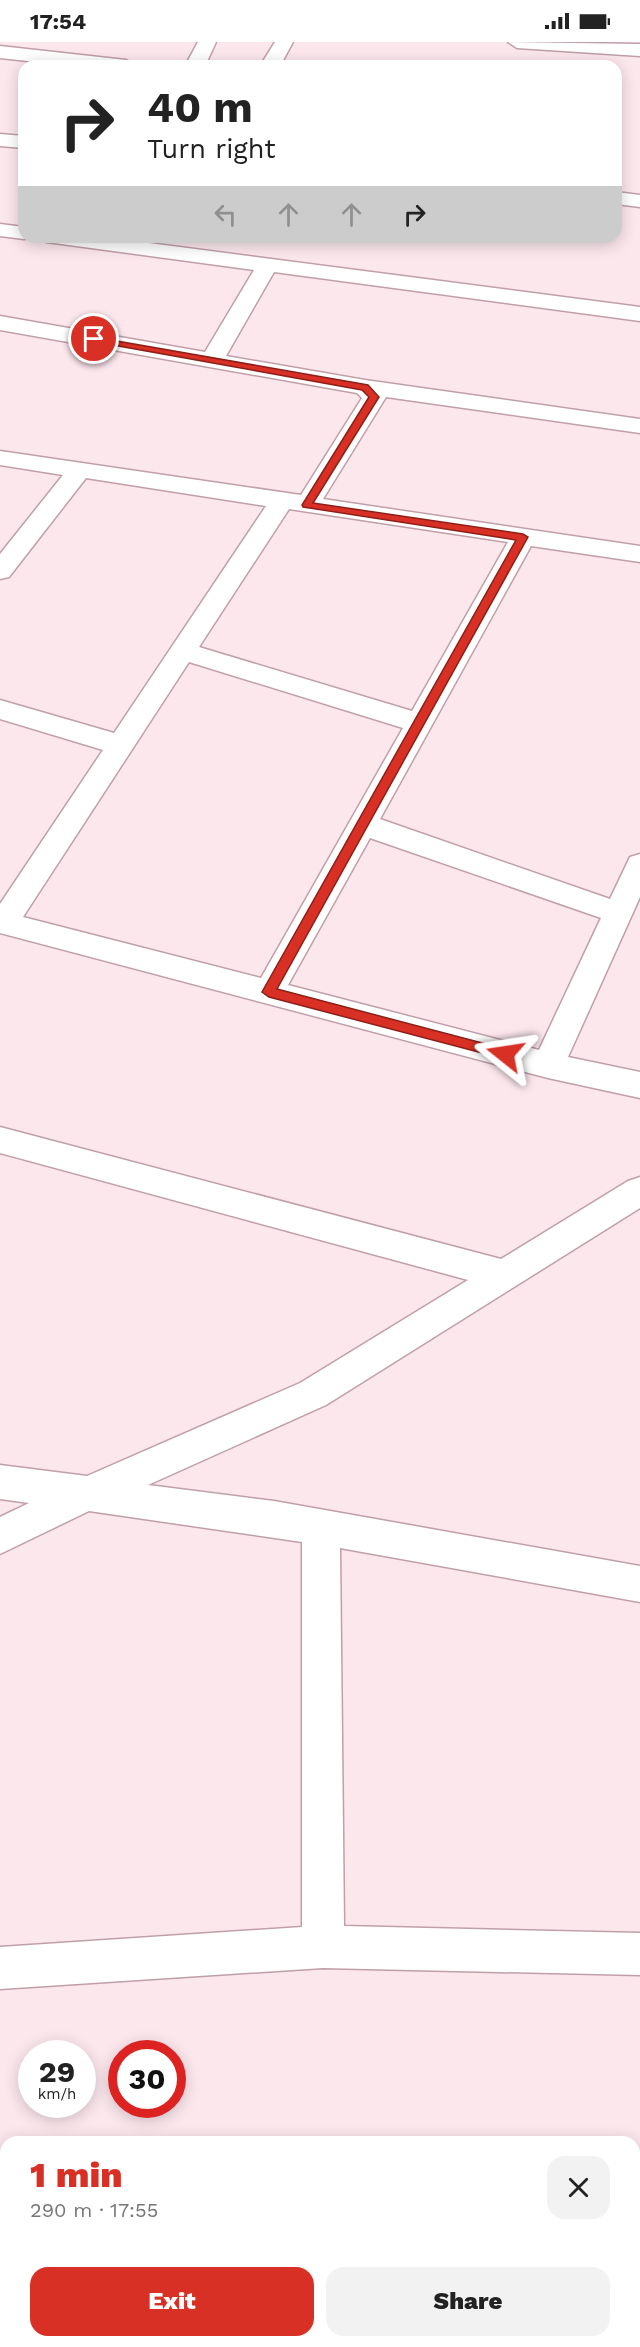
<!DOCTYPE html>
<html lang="en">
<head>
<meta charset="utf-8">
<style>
  :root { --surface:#fff; --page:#f2f2f2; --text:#222; --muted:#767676; --accent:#d93025 }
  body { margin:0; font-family:"Work Sans",sans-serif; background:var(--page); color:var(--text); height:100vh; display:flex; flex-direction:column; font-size:22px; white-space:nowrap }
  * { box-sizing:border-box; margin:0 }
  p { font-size:20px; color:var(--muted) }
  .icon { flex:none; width:33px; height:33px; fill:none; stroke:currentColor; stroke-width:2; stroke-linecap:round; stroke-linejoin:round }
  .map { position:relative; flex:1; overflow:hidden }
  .drawer { position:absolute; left:0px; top:2094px; width:640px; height:212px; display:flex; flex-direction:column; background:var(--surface); border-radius:18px 18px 0 0; box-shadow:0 3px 15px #0003 }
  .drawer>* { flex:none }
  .top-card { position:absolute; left:18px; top:18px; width:604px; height:183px; border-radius:18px; box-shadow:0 3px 15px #0003; background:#fff; color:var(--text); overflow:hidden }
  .speed { position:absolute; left:18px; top:1998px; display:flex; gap:12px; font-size:30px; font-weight:700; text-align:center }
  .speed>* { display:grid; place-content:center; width:78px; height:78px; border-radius:50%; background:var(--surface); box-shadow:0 3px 15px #0003; line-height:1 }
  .speed small { font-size:15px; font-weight:400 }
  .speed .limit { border:9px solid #d22; background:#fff; color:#111 }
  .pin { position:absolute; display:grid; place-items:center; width:51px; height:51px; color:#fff; margin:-26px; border:3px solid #fff; border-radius:50%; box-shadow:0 2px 6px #0007 }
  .me { position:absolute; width:66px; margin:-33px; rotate:285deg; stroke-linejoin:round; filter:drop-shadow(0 0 4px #0008) }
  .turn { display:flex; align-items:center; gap:21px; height:126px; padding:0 30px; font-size:27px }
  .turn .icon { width:78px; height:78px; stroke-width:2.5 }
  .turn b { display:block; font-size:42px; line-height:51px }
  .lanes { display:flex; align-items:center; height:57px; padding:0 30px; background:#0003; justify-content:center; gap:30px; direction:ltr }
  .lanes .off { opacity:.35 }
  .round { display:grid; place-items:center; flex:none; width:63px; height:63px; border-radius:18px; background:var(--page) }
  .overview { display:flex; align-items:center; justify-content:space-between; height:102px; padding:0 30px }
  h1 { font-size:36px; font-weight:800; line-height:45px; color:var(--accent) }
  .button { display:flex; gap:12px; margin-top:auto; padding:12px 30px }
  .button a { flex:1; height:69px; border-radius:18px; background:var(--accent); color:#fff; font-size:24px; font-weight:800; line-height:69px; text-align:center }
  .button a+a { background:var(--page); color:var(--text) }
  .status { display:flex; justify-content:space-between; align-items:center; height:42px; padding:0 30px; background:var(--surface); direction:ltr }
  .status svg { height:16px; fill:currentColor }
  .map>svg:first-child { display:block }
</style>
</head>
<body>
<div class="status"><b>17:54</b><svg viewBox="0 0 49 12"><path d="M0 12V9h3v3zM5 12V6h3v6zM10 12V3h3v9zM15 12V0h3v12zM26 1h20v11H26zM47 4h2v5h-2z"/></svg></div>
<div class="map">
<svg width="640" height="2305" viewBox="0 0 640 2305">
  <rect width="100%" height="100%" fill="#fce7ed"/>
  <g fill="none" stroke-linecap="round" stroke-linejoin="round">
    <!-- minor casing -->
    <g stroke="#c09fa9" stroke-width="3">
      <path id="minor" d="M198,0H216L205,24H185Z
        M275,0H293L280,24H260Z
        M508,0L640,2V14L517,6Z
        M0,4L126,18L136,24H74L0,16Z
        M0,92L24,94V106L0,104Z
        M616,150L640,153V165L616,162Z
        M0,182L24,185V195H32L24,197L0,194Z
        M43,195H103L640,265V279L274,230L226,314L365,338L640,377V391L386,355L323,457L640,504V520L531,504L380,777L610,857L630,815L640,812V855L568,1015L640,1030V1056L548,1036L0,891V862L103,708L0,677V658L114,691L266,464L86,436L9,535L0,537V512L63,433L0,423V409L301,453L362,356L357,351L0,288V274L205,310L254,228L54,201L46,200ZM289,467L508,500L412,669L199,605ZM189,620L403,686L261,936L23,875ZM370,796L601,876L539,1008L288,943Z
        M0,1085L501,1217L628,1139L640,1135V1166L326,1363L148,1443L274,1459L640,1524V1560L340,1506L344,1884L640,1891V1933L323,1926L0,1947V1905L302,1885V1500L89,1469L0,1512V1475L29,1461L0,1457V1423L87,1434L300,1341L468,1238L0,1111Z"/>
    </g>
    <!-- minor -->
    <use href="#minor" fill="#fff" fill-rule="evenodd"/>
  </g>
  <!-- route -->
  <path fill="#d93025" stroke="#8d1f18" stroke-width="1.5" d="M94,295L368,343L379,355L313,461L523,492L528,495L277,947L505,1007L510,1008V1016L505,1017L269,955L262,950L516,498L303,465L302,463L369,355L362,348L91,299V295Z"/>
</svg>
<div class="speed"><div>29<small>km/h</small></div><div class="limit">30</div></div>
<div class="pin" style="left:94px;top:297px;background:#d93025"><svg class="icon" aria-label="arrive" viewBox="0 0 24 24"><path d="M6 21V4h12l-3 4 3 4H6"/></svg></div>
<svg class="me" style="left:505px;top:1012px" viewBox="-20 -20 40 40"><path d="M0-17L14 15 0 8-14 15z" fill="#d93025" stroke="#fff" stroke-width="4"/></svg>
<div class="top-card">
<div class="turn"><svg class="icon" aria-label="right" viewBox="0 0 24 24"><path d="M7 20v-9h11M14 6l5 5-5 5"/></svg><div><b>40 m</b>Turn right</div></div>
<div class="lanes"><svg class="icon off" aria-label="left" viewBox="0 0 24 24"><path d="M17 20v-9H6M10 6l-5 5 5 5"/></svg><svg class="icon off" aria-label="ahead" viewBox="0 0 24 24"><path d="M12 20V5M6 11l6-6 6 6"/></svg><svg class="icon off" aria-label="ahead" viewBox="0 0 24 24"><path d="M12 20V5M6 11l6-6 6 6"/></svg><svg class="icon" aria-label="right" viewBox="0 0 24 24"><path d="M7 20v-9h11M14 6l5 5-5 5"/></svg></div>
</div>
<section class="drawer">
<div class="overview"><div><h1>1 min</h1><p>290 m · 17:55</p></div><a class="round"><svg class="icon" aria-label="close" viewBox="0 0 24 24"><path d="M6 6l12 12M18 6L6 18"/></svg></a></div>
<div class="button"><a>Exit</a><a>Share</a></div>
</section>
</div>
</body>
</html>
